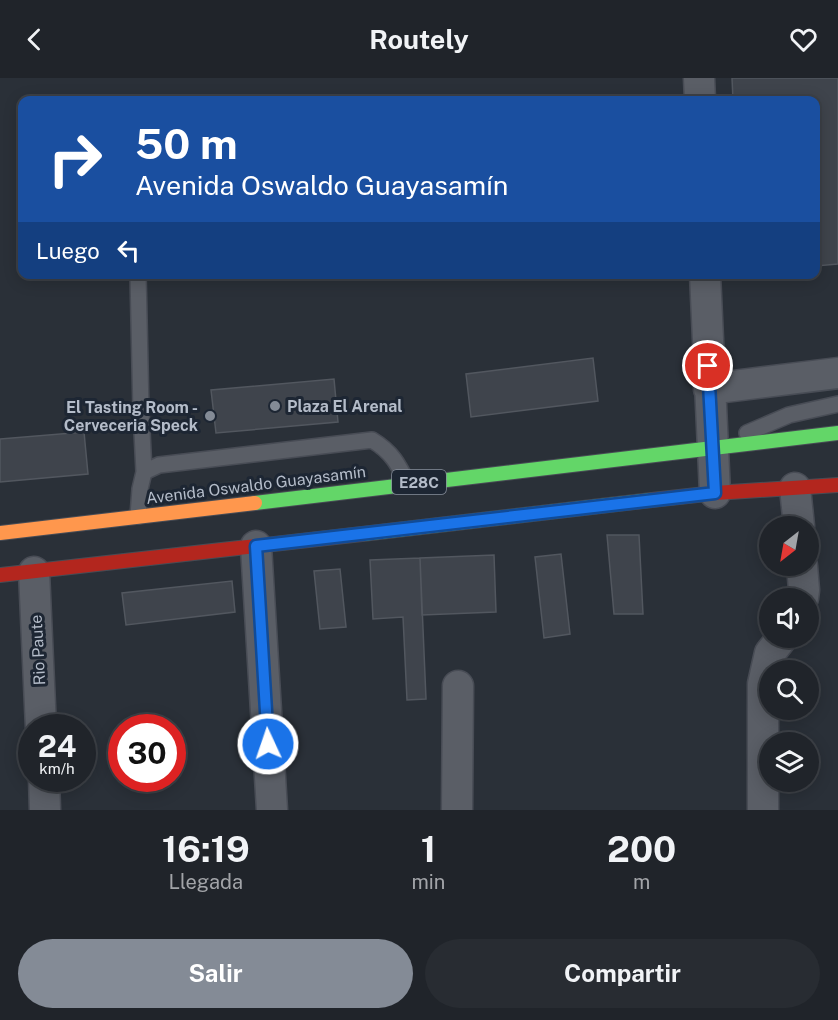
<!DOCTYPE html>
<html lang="es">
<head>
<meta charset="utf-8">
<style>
  :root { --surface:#20242a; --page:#282c32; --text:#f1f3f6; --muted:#a2a4a8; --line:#3d4147; --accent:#848b96 }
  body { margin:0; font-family:"Public Sans",sans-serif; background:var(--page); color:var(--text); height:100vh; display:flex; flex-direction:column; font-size:22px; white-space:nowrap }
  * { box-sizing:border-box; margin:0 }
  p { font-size:20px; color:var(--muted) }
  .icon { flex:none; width:33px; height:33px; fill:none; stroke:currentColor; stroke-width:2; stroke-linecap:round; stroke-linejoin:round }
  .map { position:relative; height:732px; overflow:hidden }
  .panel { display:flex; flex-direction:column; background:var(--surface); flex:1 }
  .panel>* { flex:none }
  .hud { position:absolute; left:18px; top:18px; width:802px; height:183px; border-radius:12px; box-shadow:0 3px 15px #0003,0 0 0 2px var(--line); background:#1a4fa0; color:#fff; overflow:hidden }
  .needle { width:39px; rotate:211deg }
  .controls { position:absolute; left:759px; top:438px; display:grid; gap:12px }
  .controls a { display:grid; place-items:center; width:60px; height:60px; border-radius:50%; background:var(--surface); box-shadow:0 3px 15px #0003,0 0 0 2px var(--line); font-size:30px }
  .speed { position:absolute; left:18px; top:636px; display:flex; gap:12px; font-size:30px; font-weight:700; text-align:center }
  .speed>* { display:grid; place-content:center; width:78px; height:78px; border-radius:50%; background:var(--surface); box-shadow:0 3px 15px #0003,0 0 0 2px var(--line); line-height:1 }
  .speed small { font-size:15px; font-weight:400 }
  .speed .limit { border:9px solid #d22; background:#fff; color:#111 }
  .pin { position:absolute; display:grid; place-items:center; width:51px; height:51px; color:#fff; margin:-26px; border:3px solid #fff; border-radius:50%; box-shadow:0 2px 6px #0007 }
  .me { position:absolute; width:66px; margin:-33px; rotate:357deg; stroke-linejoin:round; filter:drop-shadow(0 0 4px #0008) }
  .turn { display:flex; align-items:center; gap:21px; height:126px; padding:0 18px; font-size:27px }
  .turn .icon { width:78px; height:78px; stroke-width:2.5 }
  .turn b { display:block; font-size:42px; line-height:51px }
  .then { display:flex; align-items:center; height:57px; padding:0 18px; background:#0003; gap:12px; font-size:22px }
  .eta { display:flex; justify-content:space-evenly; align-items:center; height:102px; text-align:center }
  .eta b { font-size:36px; font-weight:700; line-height:42px }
  .cta { display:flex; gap:12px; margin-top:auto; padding:12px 18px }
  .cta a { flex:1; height:69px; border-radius:36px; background:var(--accent); color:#fff; font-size:24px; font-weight:700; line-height:69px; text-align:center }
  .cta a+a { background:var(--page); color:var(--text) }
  header { display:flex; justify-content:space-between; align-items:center; height:78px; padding:0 18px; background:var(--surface); font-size:27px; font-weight:700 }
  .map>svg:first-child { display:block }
</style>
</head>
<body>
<header><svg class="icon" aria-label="back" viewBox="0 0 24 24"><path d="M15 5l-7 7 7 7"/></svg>Routely<svg class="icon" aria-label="heart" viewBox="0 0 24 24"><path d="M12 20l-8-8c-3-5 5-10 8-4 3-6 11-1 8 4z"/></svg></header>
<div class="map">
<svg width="838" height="732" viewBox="0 0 838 732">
  <rect width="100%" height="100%" fill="#2a3038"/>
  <!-- building -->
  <path fill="#3f444c" stroke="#52575f" stroke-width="1.5" d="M732,0H838V186L816,188V22H733Z
    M593,280L598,323L471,339L466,296Z
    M334,301L338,344L216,355L211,312Z
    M84,354L88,396L0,404V361Z
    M607,457H639L643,536H614Z
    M561,476L570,556L544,560L535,479Z
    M494,477L496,534L422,537L420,480Z
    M420,480L426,621L407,622L403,539L373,541L370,482Z
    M340,491L346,549L320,551L314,493Z
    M232,503L235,534L126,547L122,515Z"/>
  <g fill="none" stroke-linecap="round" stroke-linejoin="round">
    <!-- lane casing -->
    <g stroke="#484c55" stroke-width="18">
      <path id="lane" d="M138,196L141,334L144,394
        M747,355L789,337L838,326
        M138,438L140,411L144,394L159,387L372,362C392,374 398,386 408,406"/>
    </g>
    <!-- street casing -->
    <g stroke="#484c55" stroke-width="33">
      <path id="street" d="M699,0L700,22
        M705,196L715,415
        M709,311L838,295
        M795,410L799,448
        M256,468L272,732
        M802,488L804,512L803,520
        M34,494L41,650
        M44,700L45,732
        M457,732L458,608
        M763,732V606L770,575L782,560"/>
    </g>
    <!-- fast casing -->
    <g stroke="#484c55" stroke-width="16">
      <path id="fast" d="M255,425L838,355
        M362,456L652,422"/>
    </g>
    <!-- slow casing -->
    <g stroke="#484c55" stroke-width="16">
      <path id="slow" d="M0,455L255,425"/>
    </g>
    <!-- jam casing -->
    <g stroke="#484c55" stroke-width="16">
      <path id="jam" d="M652,422L715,415L838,407
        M0,497L362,456"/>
    </g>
    <!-- lane -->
    <use href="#lane" stroke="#5a5e66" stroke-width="15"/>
    <!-- street -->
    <use href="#street" stroke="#5a5e66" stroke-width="30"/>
    <!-- fast -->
    <use href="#fast" stroke="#63d668" stroke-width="14"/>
    <!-- slow -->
    <use href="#slow" stroke="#ff974d" stroke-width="14"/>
    <!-- jam -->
    <use href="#jam" stroke="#b3261e" stroke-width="14"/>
  </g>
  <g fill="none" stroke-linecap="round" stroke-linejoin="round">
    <!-- route casing -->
    <g stroke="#114b97" stroke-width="15">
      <path id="route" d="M268,666L256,468L715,415L708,288"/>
    </g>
    <!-- route -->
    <use href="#route" stroke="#1a73e8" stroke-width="10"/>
  </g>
  <!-- markers -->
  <g fill="#848b96" stroke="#1d2633" stroke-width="2">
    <circle cx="275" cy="328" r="6"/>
    <circle cx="210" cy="338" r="6"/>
  </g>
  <g text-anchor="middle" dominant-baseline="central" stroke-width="6" stroke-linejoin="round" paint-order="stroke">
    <!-- shield labels -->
    <rect fill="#1d2633" stroke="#878f9c" stroke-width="1.5" x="392" y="392" width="54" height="24" rx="4.5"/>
    <g font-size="15" font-weight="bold" fill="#b4bcc9">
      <text x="419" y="404">E28C</text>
    </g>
    <!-- poi labels -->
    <g font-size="16" font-weight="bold" fill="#b4bcc9" stroke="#1d2633" text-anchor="start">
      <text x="287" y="328">Plaza El Arenal</text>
      <text x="198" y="329" text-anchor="end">El Tasting Room -<tspan x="198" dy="18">Cerveceria Speck</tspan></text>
    </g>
    <!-- street labels -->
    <g font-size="16" fill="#b4bcc9" stroke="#1d2633">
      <text transform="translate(256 407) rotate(-7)">Avenida Oswaldo Guayasamín</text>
      <text transform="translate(38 572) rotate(-93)">Rio Paute</text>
    </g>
  </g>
</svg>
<div class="controls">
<a><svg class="needle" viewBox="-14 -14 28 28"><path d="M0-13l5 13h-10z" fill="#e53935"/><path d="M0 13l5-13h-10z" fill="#a2a4a8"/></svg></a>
<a><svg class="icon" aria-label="sound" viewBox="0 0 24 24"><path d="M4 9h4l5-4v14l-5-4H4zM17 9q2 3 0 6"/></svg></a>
<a><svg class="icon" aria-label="search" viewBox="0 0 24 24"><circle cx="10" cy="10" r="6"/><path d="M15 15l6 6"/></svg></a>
<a><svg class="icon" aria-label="layers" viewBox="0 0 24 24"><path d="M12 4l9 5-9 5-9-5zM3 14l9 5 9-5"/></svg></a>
</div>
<div class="speed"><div>24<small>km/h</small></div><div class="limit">30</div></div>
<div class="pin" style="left:708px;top:288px;background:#d93025"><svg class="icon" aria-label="arrive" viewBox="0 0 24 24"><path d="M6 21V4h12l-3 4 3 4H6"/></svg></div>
<svg class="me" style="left:268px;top:666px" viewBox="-20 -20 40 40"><circle r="17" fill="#1a73e8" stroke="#fff" stroke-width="3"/><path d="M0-11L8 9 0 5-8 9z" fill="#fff"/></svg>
<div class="hud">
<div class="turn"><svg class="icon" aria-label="right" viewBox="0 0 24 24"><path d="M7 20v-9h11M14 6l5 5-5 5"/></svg><div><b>50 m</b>Avenida Oswaldo Guayasamín</div></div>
<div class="then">Luego<svg class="icon" aria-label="left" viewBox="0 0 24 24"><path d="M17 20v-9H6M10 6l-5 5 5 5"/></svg></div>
</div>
</div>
<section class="panel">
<div class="eta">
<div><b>16:19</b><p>Llegada</p></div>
<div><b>1</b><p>min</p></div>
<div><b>200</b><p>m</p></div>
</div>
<div class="cta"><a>Salir</a><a>Compartir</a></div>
</section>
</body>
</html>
